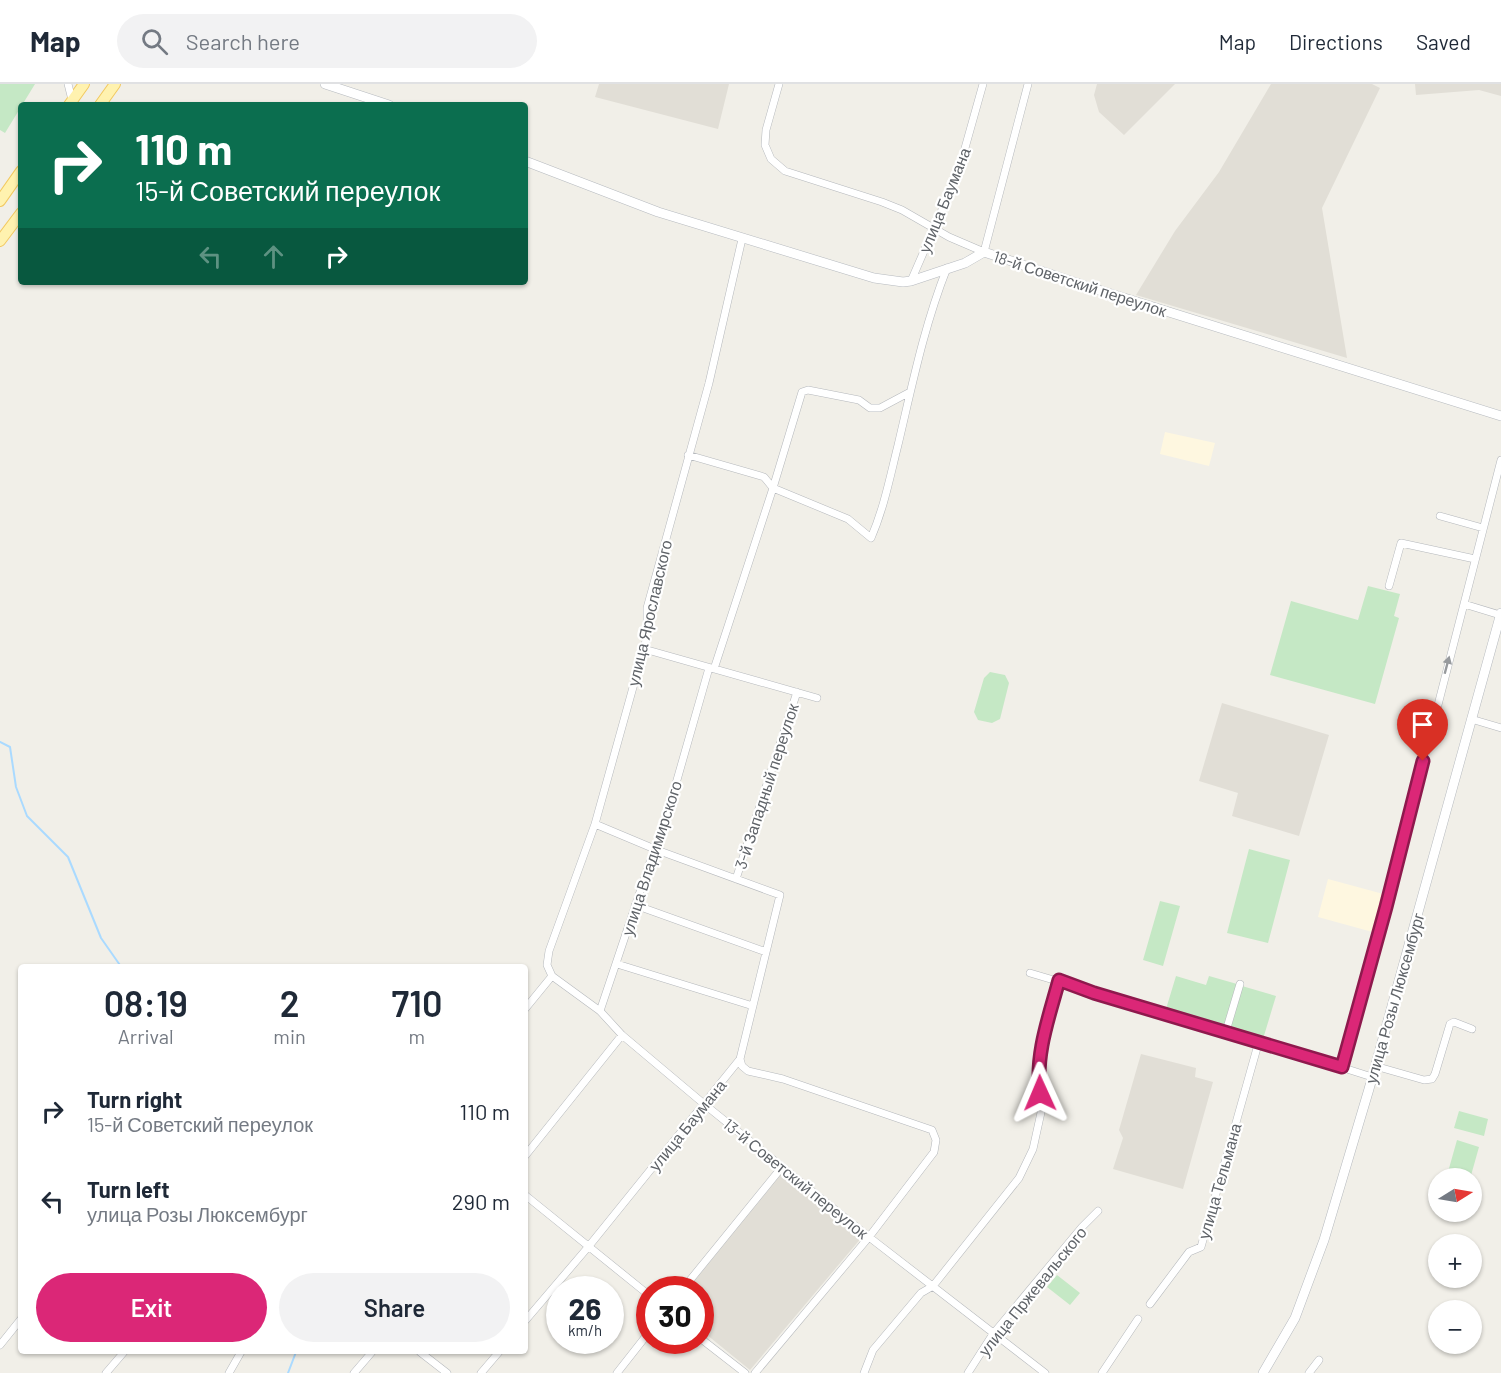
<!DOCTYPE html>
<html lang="en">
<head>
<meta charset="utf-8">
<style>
  :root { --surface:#fff; --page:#f2f2f3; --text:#1f2937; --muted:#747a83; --line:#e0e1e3; --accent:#db2777 }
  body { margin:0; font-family:Barlow,sans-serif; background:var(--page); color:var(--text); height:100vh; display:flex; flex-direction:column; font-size:22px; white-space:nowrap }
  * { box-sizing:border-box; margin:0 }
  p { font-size:20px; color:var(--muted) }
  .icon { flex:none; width:33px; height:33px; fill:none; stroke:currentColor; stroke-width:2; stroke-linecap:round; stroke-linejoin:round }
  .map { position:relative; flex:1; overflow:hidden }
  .panel { position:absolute; left:18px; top:880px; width:510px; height:390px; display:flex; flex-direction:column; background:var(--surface); border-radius:6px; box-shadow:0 2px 4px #0004 }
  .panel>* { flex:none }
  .hud { position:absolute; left:18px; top:18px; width:510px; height:183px; border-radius:6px; box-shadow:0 2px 4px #0004; background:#0b6e4f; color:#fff; overflow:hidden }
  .needle { width:39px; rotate:79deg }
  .tools { position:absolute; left:1428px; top:1084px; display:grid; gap:12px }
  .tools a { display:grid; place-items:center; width:54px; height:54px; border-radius:50%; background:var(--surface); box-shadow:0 2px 4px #0004; font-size:30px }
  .speed { position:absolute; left:546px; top:1192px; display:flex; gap:12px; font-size:30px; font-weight:700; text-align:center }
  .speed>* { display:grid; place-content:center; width:78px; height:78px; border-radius:50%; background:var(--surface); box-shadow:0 2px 4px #0004; line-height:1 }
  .speed small { font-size:15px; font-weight:400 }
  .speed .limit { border:9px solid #d22; background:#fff; color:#111 }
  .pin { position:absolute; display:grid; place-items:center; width:51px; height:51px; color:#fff; margin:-62px -26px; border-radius:50% 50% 50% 0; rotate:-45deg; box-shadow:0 0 6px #0007 }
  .pin .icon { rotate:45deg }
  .me { position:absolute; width:66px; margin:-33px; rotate:359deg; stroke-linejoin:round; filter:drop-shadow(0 0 4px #0008) }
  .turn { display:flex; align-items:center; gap:21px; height:126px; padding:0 18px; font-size:27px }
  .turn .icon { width:78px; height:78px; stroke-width:2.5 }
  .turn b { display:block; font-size:42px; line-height:51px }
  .lanes { display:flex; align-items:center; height:57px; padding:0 18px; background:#0003; justify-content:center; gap:30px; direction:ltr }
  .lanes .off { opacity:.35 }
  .eta { display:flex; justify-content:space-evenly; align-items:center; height:102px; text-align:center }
  .eta b { font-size:36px; font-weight:600; line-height:42px }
  .cta { display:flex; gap:12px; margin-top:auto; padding:12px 18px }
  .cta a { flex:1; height:69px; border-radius:36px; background:var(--accent); color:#fff; font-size:24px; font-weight:600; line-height:69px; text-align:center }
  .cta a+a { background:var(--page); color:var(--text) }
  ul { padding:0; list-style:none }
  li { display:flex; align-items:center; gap:18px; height:90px; padding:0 18px }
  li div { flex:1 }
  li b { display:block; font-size:22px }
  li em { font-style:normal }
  header { display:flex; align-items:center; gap:36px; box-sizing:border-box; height:84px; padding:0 30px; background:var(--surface); border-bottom:2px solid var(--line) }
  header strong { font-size:28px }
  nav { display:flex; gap:33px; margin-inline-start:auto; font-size:21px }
  .search { width:420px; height:54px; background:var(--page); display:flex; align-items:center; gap:15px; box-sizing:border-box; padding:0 21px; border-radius:33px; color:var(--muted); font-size:22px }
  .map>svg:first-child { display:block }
</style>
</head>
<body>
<header>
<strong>Map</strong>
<div class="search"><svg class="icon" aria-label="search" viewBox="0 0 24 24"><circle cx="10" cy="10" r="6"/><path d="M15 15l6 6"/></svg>Search here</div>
<nav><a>Map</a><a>Directions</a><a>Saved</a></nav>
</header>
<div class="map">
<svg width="1501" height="1289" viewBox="0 0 1501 1289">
  <rect width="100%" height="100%" fill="#f1efe8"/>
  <!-- commercial -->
  <path fill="#fef7e0" d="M1165,348L1215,359L1209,382L1160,370Z
    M1328,795L1387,811L1376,849L1318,833Z"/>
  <!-- education -->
  <path fill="#e1ded6" d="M599,0H729L718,45L595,13Z
    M1097,0H1175L1124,51L1099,28L1094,11Z
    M1271,0H1372L1380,4L1322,124L1347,274L1136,211L1175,147L1219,88Z
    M1415,0H1501V12L1479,6L1416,11Z
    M1222,619L1329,651L1299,752L1232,732L1238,709L1199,697Z
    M1141,970L1196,984L1195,993L1213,998L1183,1105L1113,1085L1123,1054L1119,1046Z
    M782,1089L862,1153L750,1286L701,1246L700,1206H687Z"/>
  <!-- green -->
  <path fill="#c5e8c5" d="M0,0H35L5,49L0,46Z
    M1368,502L1400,510L1394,532L1399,534L1375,620L1270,591L1291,517L1358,536Z
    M990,588L1005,591L1009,599L1000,635L992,639L978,636L974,628L984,594Z
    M1249,765L1290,776L1268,859L1227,849Z
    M1160,817L1180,822L1163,882L1143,876Z
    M1176,892L1206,901L1209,892L1237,900L1224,943L1166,925Z
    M1242,902L1276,912L1263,955L1230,945Z
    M1459,1027L1488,1035L1484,1052L1454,1044Z
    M1457,1056L1479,1063L1470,1095H1446Z
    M1057,1191L1080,1209L1070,1221L1047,1203Z"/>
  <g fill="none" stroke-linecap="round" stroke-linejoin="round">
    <!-- stream -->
    <path stroke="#aadaff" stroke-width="2" d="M0,658L10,663L16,703L27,732L68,773L101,854L122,884
      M288,1289L296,1268"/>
    <!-- street casing -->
    <g stroke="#b5b8bc" stroke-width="8">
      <path id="street" d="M68,0L72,16
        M779,0L766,46L765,61L771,75L785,87L882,118L902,126L949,153L984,168L1028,0
        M742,155L709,299L647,524V553L595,740L549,867L547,881L552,892L600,927L622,951L704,1020L869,1153L1045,1289
        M911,197L958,89L983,0
        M688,371L764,393L773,404L848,435L871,454C884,424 890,393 898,361C912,302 924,242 947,184
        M1440,432L1483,444
        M1389,502L1401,459L1475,475
        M1464,520L1500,531
        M644,565L817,614
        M714,585L773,404L802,308L808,306L859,316L870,324H880L910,308
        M1471,635L1501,644
        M736,795L797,608
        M635,821L766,868
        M617,880L753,922
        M1030,889L1259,957L1372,993
        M525,925L552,892
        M600,927L651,775L657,766L709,584
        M1226,947L1240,900
        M740,975L742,982L748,987L783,995L932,1046L936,1056L934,1068L869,1153L755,1289
        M1375,982L1424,996L1432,995L1435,990L1450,940L1454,938L1472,945
        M1342,983L1386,823L1501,376
        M525,1072L622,951
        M525,1111L650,1212
        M682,1206L782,1083
        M1150,1220L1189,1168L1201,1163L1259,957
        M525,1237L589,1162L740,975L780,811L657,766L595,740
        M700,1254L745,1289
        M0,1261L21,1235
        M420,1268L447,1289
        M106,1289L124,1268
        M229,1289L241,1268
        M354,1289L372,1268
        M481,1289L499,1268
        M617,1289L650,1247
        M864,1289L873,1266L921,1209L933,1202L1019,1094L1033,1065L1042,1024L1038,994L1042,957L1059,896
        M968,1289L993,1250L1082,1143L1098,1127
        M1102,1289L1138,1235
        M1309,1289L1319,1276"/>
    </g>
    <!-- secondary casing -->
    <g stroke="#b6babf" stroke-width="10">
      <path id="secondary" d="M325,0L389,21
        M525,77L658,128L874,194L903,198L911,197L965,179L984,168L1089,203L1501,332
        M1263,1289L1295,1234L1324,1156L1369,1005L1501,529"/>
    </g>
    <!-- primary casing -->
    <g stroke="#f2c960" stroke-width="12">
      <path id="primary" d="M69,21L84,0
        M100,21L115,0
        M0,117L21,87
        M0,157L21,129"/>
    </g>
    <!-- street -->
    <use href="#street" stroke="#fff" stroke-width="7"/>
    <!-- secondary -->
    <use href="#secondary" stroke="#fff" stroke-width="9"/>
    <!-- primary -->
    <use href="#primary" stroke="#fff2af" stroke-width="10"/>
  </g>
  <!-- one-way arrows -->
  <defs><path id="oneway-solid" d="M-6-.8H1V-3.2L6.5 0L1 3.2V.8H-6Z" transform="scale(1.5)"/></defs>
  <use fill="#979a9d" href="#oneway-solid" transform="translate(1447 581) rotate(-75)"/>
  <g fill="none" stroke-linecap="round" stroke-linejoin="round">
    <!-- route casing -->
    <g stroke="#8e194d" stroke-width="15">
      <path id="route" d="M1040,1009C1035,970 1049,933 1059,896L1094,909L1342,983L1386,823L1423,677"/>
    </g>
    <!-- route -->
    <use href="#route" stroke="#db2777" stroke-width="10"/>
  </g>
  <g text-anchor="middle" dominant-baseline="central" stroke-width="4.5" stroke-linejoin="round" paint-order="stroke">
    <!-- street labels -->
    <g font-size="16" fill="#5f6368" stroke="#fff">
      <text transform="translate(944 116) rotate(-68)">улица Баумана</text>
      <text transform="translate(1080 199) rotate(18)">18-й Советский переулок</text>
      <text transform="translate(649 529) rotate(-77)">улица Ярославского</text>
      <text transform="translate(766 702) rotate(-72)">3-й Западный переулок</text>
      <text transform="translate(651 774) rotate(-72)">улица Владимирского</text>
      <text transform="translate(1394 914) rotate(-74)">улица Розы Люксембург</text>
      <text transform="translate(687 1041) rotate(-51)">улица Баумана</text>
      <text transform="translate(796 1094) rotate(39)">13-й Советский переулок</text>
      <text transform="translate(1219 1097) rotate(-74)">улица Тельмана</text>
      <text transform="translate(1032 1207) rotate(-51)">улица Пржевальского</text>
    </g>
  </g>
</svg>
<div class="tools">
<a><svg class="needle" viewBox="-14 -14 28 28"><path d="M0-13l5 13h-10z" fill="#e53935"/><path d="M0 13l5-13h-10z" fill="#747a83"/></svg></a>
<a>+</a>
<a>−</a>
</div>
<div class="speed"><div>26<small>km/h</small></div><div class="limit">30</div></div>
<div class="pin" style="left:1423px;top:677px;background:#d93025"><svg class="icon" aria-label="arrive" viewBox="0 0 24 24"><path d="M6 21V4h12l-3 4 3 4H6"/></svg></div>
<svg class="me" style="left:1040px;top:1009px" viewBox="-20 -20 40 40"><path d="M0-17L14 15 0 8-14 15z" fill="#db2777" stroke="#fff" stroke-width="4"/></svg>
<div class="hud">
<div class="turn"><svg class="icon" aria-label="right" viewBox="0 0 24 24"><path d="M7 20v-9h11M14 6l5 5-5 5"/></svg><div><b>110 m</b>15-й Советский переулок</div></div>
<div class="lanes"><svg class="icon off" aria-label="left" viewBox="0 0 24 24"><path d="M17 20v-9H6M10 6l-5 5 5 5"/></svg><svg class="icon off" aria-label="ahead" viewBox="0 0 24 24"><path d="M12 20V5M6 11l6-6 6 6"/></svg><svg class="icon" aria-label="right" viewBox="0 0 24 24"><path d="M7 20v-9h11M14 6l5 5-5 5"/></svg></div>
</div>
<section class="panel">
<div class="eta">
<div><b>08:19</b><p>Arrival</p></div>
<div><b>2</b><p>min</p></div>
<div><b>710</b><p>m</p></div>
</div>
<ul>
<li><svg class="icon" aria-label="right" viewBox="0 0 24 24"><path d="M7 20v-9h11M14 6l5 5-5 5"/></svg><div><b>Turn right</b><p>15-й Советский переулок</p></div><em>110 m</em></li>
<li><svg class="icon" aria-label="left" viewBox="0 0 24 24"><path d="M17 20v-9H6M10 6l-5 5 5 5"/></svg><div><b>Turn left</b><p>улица Розы Люксембург</p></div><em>290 m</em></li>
</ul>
<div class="cta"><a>Exit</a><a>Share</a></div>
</section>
</div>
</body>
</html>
